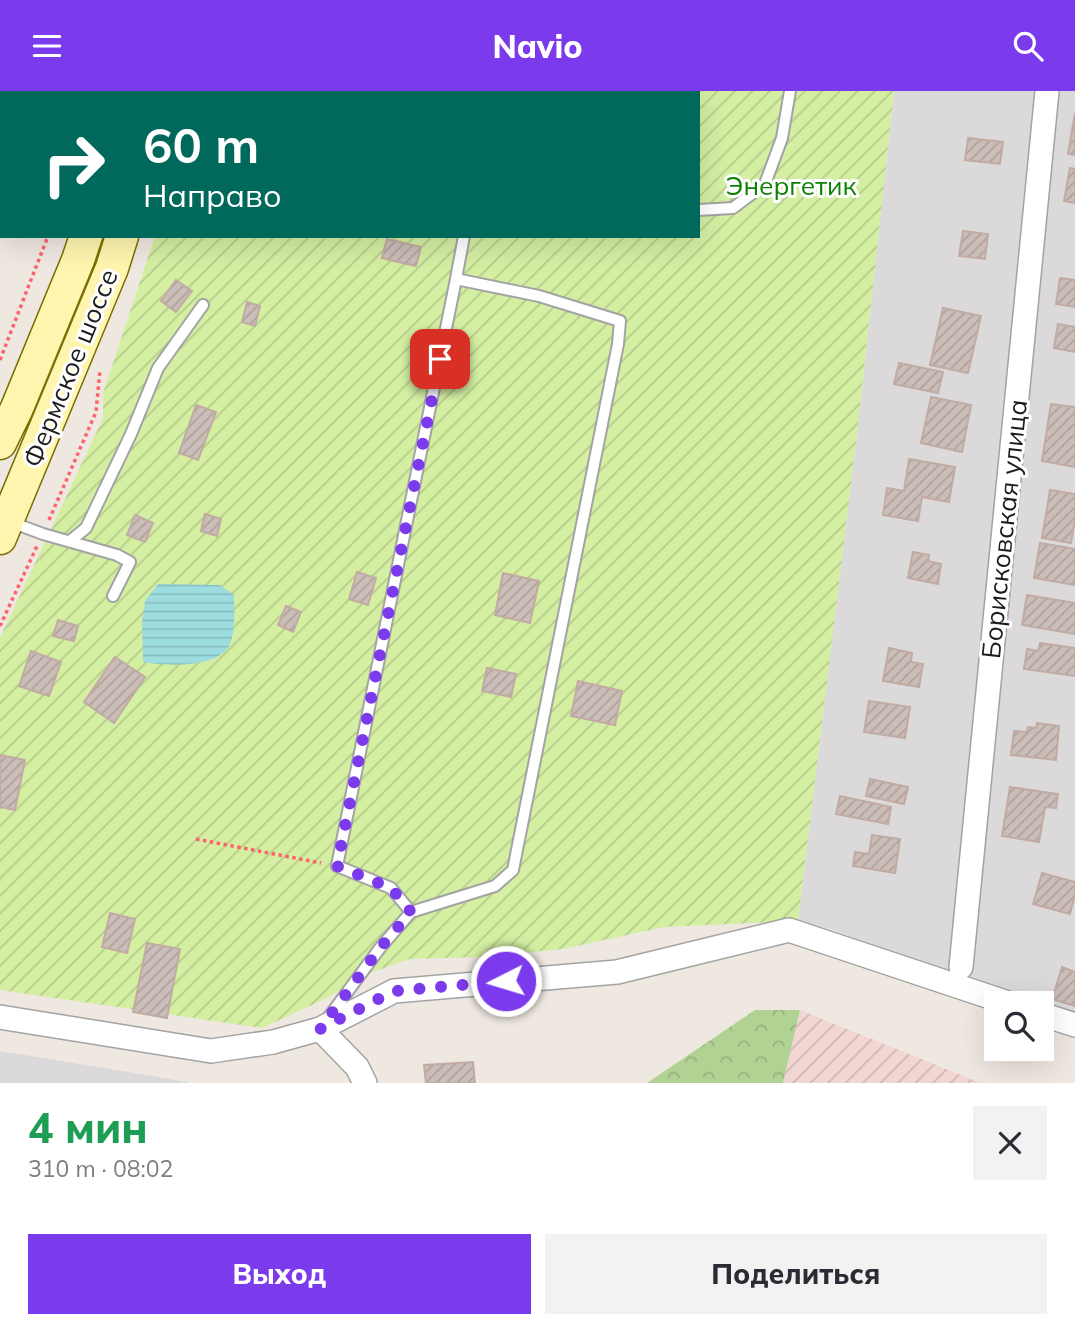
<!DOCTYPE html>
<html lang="ru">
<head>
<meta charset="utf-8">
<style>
  :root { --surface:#fff; --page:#f2f2f3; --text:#2b2b33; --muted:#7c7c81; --accent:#7c3aed }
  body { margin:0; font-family:Mulish,sans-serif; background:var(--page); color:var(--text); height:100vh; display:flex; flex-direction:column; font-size:26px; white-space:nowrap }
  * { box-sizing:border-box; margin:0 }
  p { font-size:23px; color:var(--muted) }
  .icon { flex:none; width:38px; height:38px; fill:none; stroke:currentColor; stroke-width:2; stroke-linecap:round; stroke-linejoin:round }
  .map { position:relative; height:992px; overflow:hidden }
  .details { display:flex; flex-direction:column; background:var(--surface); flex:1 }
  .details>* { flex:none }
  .hud { position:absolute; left:0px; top:0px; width:700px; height:147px; box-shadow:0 7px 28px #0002; background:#00695c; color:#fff; overflow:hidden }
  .fabs { position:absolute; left:984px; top:900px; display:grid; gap:14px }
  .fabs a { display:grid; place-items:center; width:70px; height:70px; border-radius:0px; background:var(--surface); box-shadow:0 7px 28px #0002; font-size:35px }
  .pin { position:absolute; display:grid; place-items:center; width:60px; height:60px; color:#fff; margin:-30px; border-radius:14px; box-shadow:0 4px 10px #0006 }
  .me { position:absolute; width:77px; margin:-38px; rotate:265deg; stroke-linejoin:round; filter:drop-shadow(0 0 5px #0008) }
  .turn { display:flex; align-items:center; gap:24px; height:147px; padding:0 28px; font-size:32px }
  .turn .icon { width:91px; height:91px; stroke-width:2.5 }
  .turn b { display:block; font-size:49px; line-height:60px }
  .round { display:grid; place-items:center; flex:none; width:74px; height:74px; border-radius:0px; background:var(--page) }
  .overview { display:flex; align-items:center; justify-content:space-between; height:119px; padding:0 28px }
  h1 { font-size:42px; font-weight:800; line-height:52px; color:#1e9e55 }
  .primary-button { display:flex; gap:14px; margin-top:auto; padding:14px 28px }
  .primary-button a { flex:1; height:80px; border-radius:0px; background:var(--accent); color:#fff; font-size:28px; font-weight:800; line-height:80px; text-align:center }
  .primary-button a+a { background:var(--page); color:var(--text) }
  header { display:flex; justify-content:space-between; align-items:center; height:91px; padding:0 28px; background:var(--accent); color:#fff; font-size:32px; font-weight:800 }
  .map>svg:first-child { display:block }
</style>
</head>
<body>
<header><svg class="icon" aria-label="menu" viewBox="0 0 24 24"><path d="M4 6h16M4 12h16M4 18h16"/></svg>Navio<svg class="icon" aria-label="search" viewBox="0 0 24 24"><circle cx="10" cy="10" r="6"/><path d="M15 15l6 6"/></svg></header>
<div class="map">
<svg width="1075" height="992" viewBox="0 0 1075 992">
  <defs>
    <pattern id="military-furrows" width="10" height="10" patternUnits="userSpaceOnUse" patternTransform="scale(1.75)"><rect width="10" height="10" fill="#f2d6d2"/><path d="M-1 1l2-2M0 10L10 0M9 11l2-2" fill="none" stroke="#cfb7b4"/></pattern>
    <pattern id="forest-crowns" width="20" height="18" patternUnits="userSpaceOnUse" patternTransform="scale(1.75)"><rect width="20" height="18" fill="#b0d292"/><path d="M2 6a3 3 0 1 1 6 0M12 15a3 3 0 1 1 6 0" fill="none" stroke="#97b47d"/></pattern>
    <pattern id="garden-furrows" width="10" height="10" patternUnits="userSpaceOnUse" patternTransform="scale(1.75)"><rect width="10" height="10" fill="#d4eea2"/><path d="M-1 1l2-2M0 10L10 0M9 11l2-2" fill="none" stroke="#b5cc8b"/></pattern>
    <pattern id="water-rules" width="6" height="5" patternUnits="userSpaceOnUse" patternTransform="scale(1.75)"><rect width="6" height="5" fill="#9ddde0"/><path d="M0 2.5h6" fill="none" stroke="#87bdc0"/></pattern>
    <pattern id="building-hatch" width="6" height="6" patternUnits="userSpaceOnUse" patternTransform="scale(1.75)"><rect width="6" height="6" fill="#cbbdb7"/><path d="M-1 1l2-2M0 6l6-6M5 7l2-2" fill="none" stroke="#aea29d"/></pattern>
  </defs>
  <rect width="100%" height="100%" fill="#efe8e1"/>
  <!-- residential -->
  <path fill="#dbd9d9" d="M894,0H1075V926L1041,915V912H1032L989,898L831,838L798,830L857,343Z
    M0,960L129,981L187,991V992H0Z"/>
  <!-- military -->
  <path fill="url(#military-furrows)" d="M800,919L981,992H783Z"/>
  <!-- forest -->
  <path fill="url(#forest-crowns)" d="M755,919H800L783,992H647Z"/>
  <!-- garden -->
  <path fill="url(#garden-furrows)" d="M204,0H894L857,343L798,830L664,836L563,858L484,866L410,868L370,882L327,907L262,937L0,899V547L103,327V302L155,145H698V2H203Z"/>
  <!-- water -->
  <path fill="url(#water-rules)" d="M158,493L220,494L234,504C234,519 236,539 230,553C219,578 165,575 143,571L142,532L145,510Z"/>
  <!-- building -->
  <path fill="url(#building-hatch)" stroke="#c1aba2" stroke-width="2" d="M1075,22V64L1068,63Z
    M968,47L1003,51L1000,73L965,69Z
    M1070,77L1075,78V112L1064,110Z
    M963,140L988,143L985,168L959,165Z
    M387,148L421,156L416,175L382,167Z
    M1060,187L1075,189V216L1056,213Z
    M176,189L192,200L176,221L161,210Z
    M247,211L260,215L255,235L242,231Z
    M943,217L981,225L968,282L930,274Z
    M1058,233L1075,236V261L1054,257Z
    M899,272L943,281L938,302L894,293Z
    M931,306L971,314L962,361L921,352Z
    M1051,313L1075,316V376L1042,370Z
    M196,314L216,321L198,369L179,362Z
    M909,368L955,376L949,411L922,406L918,430L883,424L887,397L904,400Z
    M1050,399L1075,403V428L1071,452L1042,447Z
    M205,423L221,428L217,445L201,440Z
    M135,424L153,432L145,451L127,444Z
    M1040,452L1075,458V494L1034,487Z
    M913,461L929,464L928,470L941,473L938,493L908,487Z
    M357,481L376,487L368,514L349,508Z
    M503,482L539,490L530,532L495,524Z
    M1027,504L1075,512V543L1022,534Z
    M286,515L301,521L293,541L278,534Z
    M58,529L78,535L74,550L53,545Z
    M1040,552L1075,557V585L1024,578L1027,558L1038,560Z
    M889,557L912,562L911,571L923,573L919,596L883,590Z
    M31,560L61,571L49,605L19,595Z
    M115,566L145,586L114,632L84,611Z
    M487,577L516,583L511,606L482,600Z
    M578,590L622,600L615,634L571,625Z
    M869,610L910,616L905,647L864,641Z
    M1037,632L1059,635L1056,669L1011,664L1014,640L1027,641L1028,636L1036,637Z
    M0,664L25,669L15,719L0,716Z
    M870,688L908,696L904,713L866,705Z
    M1010,696L1058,703L1056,717L1045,716L1039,751L1002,745Z
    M840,705L891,716L888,733L836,723Z
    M872,744L900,748L895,782L853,775L855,761L869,763Z
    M1042,782L1075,791V804L1070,823L1033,813Z
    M110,822L135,828L127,862L102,856Z
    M147,852L180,858L167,927L133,921Z
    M1062,876L1075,881V915L1052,908Z
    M473,971L475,992H426L424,974Z"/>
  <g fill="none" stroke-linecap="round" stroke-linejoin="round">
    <!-- service casing -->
    <g stroke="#a3a3a3" stroke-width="14">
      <path id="service" d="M578,0L579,2
        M0,44L2,45
        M698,119L733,117L765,93L782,47L790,0
        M456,188L464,145
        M11,431L43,443L117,464L130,471L113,505
        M70,450L86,437L131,343L158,277L203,214
        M328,927L380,857L411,821L495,795L513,779L618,253L620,230L539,205L456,188L337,775L391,797L411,821"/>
    </g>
    <!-- minor casing -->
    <g stroke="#a3a3a3" stroke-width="26">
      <path id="minor" d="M961,876L1047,0
        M1041,923L1075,934
        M0,926L211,960L273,951L320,938L394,900L617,881L789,839L1008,912
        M320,938L357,976L365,992"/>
    </g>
    <!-- secondary casing -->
    <g stroke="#776f00" stroke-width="35">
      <path id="secondary" d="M135,2V0
        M169,2L170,0
        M0,352L17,317L78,169L86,145
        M0,447L112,177L122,145"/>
    </g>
    <!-- path -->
    <path stroke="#ff626c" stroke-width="3.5" stroke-dasharray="3.5 3.5" stroke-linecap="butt" d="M102,2V0
      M201,2V0
      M0,269L48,145
      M49,429L96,321L100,279
      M0,535L37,455
      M196,748L321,772"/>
    <!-- service -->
    <use href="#service" stroke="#fff" stroke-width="10"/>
    <!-- minor -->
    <use href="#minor" stroke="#fff" stroke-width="23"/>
    <!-- secondary -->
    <use href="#secondary" stroke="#fff5af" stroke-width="32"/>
  </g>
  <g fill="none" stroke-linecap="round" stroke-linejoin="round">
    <!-- route -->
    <path stroke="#7c3aed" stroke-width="12" stroke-dasharray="0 21.6" d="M440,268L337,775L391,797L411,821L380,857L320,938L394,900L506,890"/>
  </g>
  <g text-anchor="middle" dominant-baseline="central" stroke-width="6" stroke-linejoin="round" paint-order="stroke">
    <!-- park labels -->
    <g font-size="26" fill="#0d8202" stroke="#fff">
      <text x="791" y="94">Энергетик</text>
    </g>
    <!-- street labels -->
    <g font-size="26" fill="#1c1c1c" stroke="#fff">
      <text transform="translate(70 277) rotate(-68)">Фермское шоссе</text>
      <text transform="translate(1004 438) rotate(-84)">Борисковская улица</text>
    </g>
  </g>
</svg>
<div class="fabs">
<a><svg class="icon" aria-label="search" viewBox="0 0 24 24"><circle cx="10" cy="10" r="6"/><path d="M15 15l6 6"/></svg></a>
</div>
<div class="pin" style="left:440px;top:268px;background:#d93025"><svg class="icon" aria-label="arrive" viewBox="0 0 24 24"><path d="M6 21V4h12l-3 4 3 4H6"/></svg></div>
<svg class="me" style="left:506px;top:890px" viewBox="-20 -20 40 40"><circle r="17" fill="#7c3aed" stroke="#fff" stroke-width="3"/><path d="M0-11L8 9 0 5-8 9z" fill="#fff"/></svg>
<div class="hud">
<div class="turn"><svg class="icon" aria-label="right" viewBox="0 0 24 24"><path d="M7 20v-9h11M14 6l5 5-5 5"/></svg><div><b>60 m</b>Направо</div></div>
</div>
</div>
<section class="details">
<div class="overview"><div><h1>4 мин</h1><p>310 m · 08:02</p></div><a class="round"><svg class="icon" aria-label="close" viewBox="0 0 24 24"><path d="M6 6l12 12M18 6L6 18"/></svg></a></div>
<div class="primary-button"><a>Выход</a><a>Поделиться</a></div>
</section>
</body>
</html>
